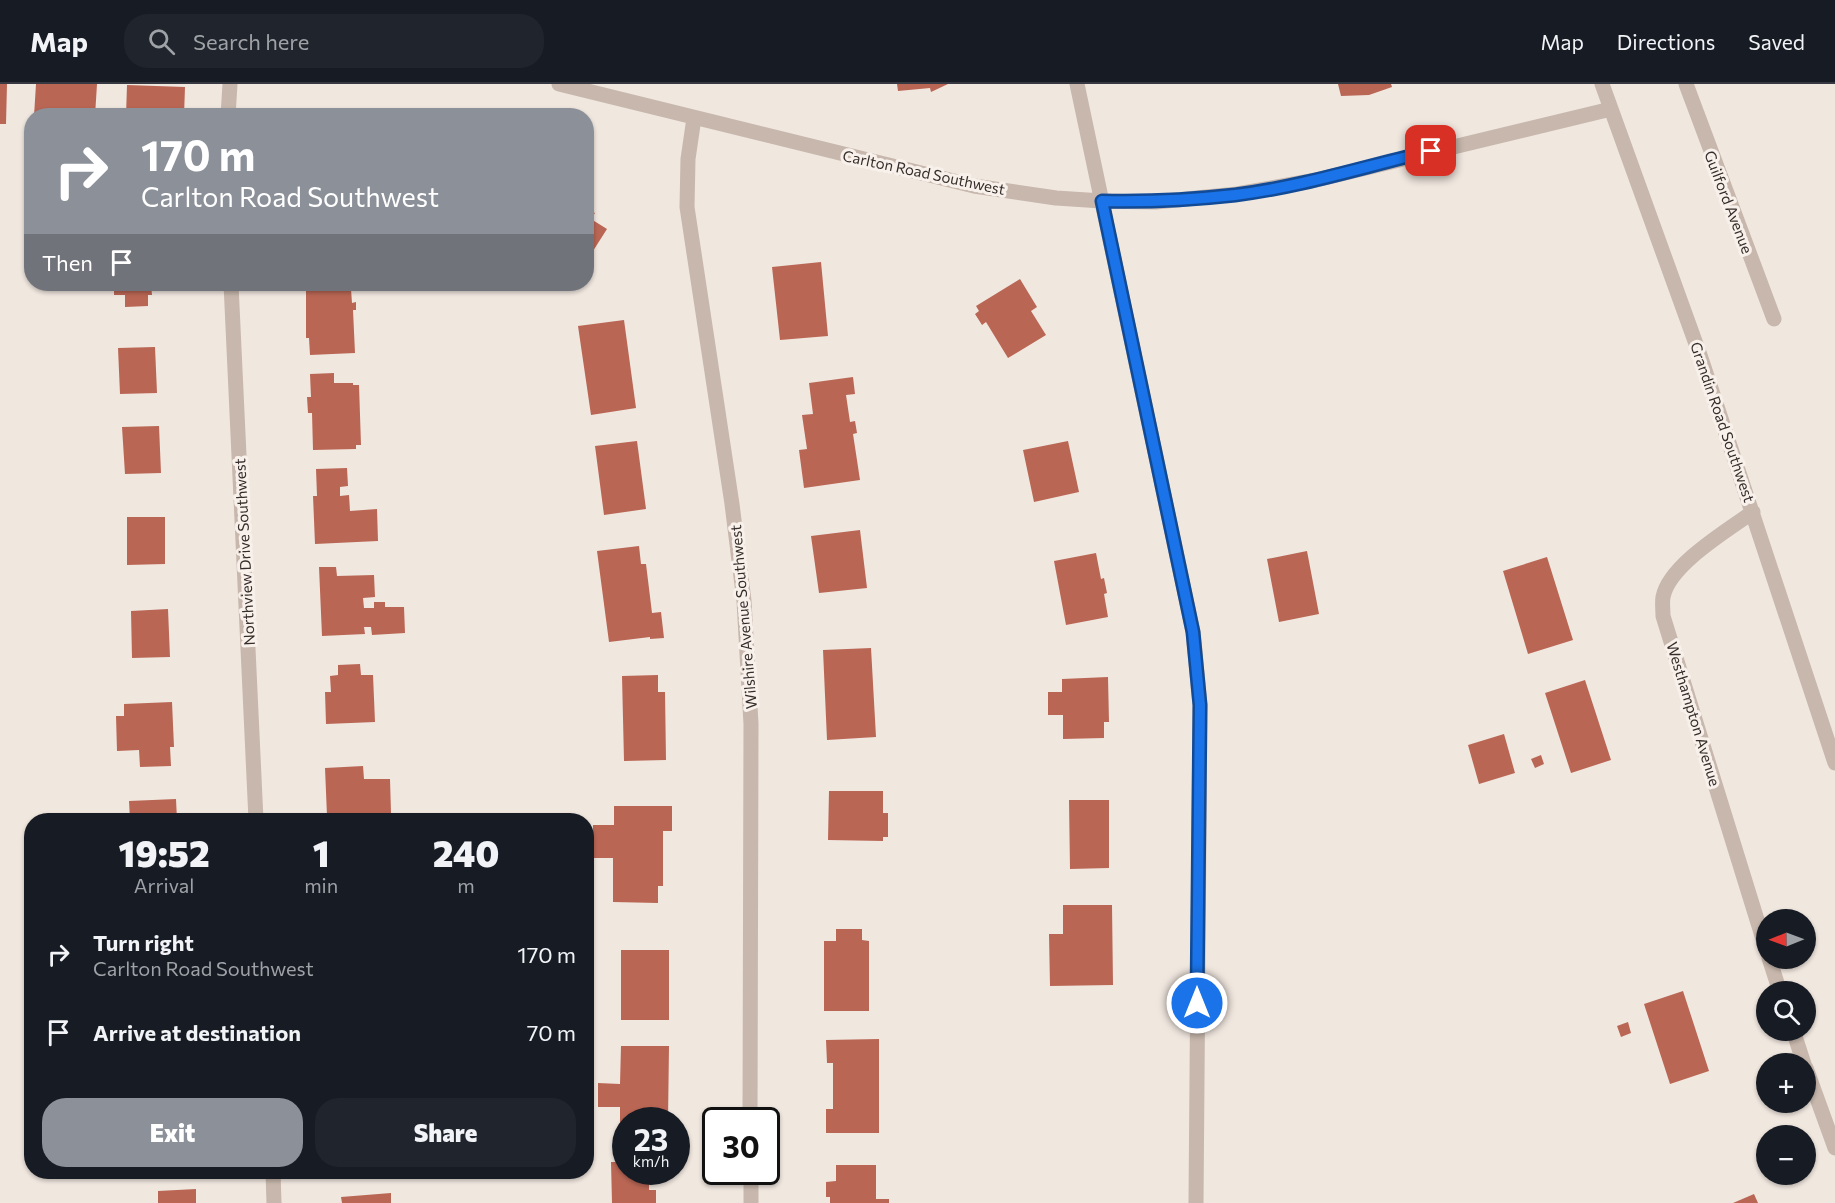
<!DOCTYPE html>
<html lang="en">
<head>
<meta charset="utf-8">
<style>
  :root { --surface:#171b24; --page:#20242c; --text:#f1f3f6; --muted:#9ea1a6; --line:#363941; --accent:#8c9099 }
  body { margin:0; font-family:Commissioner,sans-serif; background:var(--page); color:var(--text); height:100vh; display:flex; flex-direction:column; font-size:22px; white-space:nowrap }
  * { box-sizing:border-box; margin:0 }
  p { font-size:20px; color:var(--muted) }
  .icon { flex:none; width:33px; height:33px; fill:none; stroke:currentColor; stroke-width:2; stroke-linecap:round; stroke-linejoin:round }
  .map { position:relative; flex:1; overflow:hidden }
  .drawer { position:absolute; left:24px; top:729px; width:570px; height:366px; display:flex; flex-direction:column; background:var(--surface); border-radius:24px; box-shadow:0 2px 4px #0004 }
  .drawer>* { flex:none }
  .hud { position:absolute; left:24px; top:24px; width:570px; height:183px; border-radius:24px; box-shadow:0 2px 4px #0004; background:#8c9099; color:#fff; overflow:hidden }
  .needle { width:39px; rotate:269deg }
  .controls { position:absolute; left:1756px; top:825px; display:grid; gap:12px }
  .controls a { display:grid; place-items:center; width:60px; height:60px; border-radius:50%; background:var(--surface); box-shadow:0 2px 4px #0004; font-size:30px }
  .speed { position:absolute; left:612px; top:1023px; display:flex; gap:12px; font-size:30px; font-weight:700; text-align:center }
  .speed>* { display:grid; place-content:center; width:78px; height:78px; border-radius:50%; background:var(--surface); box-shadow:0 2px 4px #0004; line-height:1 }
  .speed small { font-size:15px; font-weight:400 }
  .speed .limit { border:3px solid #111; border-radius:9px; background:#fff; color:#111 }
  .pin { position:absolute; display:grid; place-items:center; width:51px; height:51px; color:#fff; margin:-26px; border-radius:12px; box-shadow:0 3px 9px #0006 }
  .me { position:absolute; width:66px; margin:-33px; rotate:0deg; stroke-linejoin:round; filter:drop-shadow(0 0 4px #0008) }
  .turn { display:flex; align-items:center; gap:21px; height:126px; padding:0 18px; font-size:27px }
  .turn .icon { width:78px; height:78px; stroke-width:2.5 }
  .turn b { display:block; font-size:42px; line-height:51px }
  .then { display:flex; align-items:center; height:57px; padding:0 18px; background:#0003; gap:12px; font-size:22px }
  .eta { display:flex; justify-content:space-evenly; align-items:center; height:102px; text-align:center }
  .eta b { font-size:36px; font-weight:800; line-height:42px }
  .primary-button { display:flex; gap:12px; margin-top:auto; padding:12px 18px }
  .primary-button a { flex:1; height:69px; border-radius:24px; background:var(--accent); color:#fff; font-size:24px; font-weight:800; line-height:69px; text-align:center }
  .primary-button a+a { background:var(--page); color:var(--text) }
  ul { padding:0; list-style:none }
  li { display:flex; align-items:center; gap:18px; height:78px; padding:0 18px }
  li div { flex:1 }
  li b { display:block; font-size:22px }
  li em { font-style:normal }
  header { display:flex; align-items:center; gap:36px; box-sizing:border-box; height:84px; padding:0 30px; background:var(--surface); border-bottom:2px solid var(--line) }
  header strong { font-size:28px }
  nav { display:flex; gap:33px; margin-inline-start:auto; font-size:21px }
  .search { width:420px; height:54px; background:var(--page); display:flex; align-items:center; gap:15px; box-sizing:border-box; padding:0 21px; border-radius:24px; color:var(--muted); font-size:22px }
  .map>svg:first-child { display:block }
</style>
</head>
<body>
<header>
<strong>Map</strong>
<div class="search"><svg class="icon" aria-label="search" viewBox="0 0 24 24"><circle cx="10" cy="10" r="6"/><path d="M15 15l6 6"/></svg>Search here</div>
<nav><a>Map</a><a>Directions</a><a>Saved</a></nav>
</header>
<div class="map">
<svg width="1835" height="1119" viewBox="0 0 1835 1119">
  <rect width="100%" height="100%" fill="#f0e7df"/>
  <!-- building -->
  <path fill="#ba6654" d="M0,0H7L6,40H0Z
    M36,0H97L95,32H34Z
    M897,0H948L931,8L930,4L898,7Z
    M1338,0H1391L1392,3L1369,11L1341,12Z
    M127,1L185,3L184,32H126Z
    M586,124L595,129L591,135L607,145L586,178Z
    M821,178L828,252L780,256L772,183Z
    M1020,195L1037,223L1031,227L1046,251L1008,274L986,238L982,241L975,230L979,227L976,222Z
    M114,200H151L152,211H148V222L125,223V211H114Z
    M306,200H331L332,206L351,205L352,219L356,218V226H353L355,269L310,271L309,254H306Z
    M624,236L636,324L591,331L578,242Z
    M155,263L157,309L120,310L118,264Z
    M334,289V299H353V301H359L361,361H356V365L313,366L312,329H308L307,313H311L310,290Z
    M853,293L855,310L846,311L850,338L855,337L857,349L853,350L860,396L804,404L799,366L807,365L802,331L813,330L809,299Z
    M159,342L161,389L125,390L122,343Z
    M637,357L646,425L604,431L595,362Z
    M1068,357L1079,408L1034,418L1023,366Z
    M347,384L348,402L340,403V412L349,411L350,427L377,425L378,457L315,460L313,412H317L316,385Z
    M127,433H165V480L127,481Z
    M860,446L867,504L819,509L811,452Z
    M639,462L641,480H646L652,529L661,528L664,554L650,555V553L609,558L597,467Z
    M1307,467L1319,530L1279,538L1267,475Z
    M1096,469L1101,495L1104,494L1107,509L1104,510L1108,533L1066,541L1054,477Z
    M1547,473L1573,556L1528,570L1503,487Z
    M319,483H336L337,492L374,491L375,513L363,514L364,524H374V518H385V523H404L405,549L372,551L371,543H364L365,550L322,552Z
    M168,525L170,573L132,574L131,527Z
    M871,564L876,653L827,656L823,566Z
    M360,580L361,591H373L375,638L326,640L325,608H331L330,592L338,591V581Z
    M658,591V608H665L666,676L624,677L622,592Z
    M1108,593L1109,638H1104V654L1063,655V631H1048V608H1062V595Z
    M1585,596L1611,676L1571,689L1545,609Z
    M172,618L174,663H170L171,682L140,683L139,666L117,667L116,632H124V620Z
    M1504,650L1515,689L1479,700L1468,661Z
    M1541,671L1544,680L1535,684L1531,675Z
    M363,682L364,695H390L391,729L327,732L325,684Z
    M829,707H883V729H888V753H883V757L828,756Z
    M176,715L177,736H130L129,717Z
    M1069,716H1109V784L1070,785Z
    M614,722H672V747H663V802H658V819L613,818V774H593V741H614Z
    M1063,821H1112L1113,901L1050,902L1049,850H1063Z
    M836,845H862V856L869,857V927H824V857H836Z
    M621,866H669V936H621Z
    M1683,907L1709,987L1670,1000L1644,920Z
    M1628,938L1631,949L1621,953L1617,942Z
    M879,955V1049H826V1025H833V979H827L826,956Z
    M621,962H669L668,1036H626V1052H620V1023H598V999L620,1000Z
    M611,1078H626V1088H649V1106H656V1119H612Z
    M836,1081H876V1115H889V1119H830V1113H826V1098L836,1097Z
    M344,1088H371V1089L361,1090L362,1093H344Z
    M196,1105V1119H158V1107Z
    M391,1109V1119H342L341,1113Z
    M1754,1110L1758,1119H1733Z"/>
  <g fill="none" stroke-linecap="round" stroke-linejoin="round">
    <!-- minor -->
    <path stroke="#c7b7ac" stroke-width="15" d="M559,0L974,102L1056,114L1102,117L1156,118L1237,110L1316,96L1611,25
      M1077,0L1193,548L1200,621L1196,1119
      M1602,0L1700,271L1835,679
      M1686,0L1774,235
      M228,32L230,0
      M694,34L688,75L687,123L732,420L744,517L751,640L750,1036
      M231,200L256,736
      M1753,428C1728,446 1669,481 1663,513C1662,519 1663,526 1663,532L1767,868
      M1769,874L1780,908
      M1793,946L1804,980
      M1806,984L1835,1064
      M273,1088L274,1119
      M751,1088V1119"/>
  </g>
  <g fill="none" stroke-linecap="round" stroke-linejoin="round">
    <!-- route casing -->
    <g stroke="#114b97" stroke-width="15">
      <path id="route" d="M1197,919L1200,621L1193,548L1102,117C1147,118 1190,116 1235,111C1301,103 1366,82 1431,67"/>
    </g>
    <!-- route -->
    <use href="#route" stroke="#1a73e8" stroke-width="10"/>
  </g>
  <g text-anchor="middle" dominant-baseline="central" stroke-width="6" stroke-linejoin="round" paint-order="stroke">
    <!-- street labels -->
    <g font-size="15" fill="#362d2a" stroke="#f8f1eb">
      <text transform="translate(924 88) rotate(12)">Carlton Road Southwest</text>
      <text transform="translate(1729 118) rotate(69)">Guilford Avenue</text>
      <text transform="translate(1723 338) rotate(71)">Grandin Road Southwest</text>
      <text transform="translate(244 468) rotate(-93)">Northview Drive Southwest</text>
      <text transform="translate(743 533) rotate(-95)">Wilshire Avenue Southwest</text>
      <text transform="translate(1694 630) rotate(73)">Westhampton Avenue</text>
    </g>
  </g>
</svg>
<div class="controls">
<a><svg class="needle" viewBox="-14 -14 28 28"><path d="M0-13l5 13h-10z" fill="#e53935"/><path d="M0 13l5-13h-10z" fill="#9ea1a6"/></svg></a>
<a><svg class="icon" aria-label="search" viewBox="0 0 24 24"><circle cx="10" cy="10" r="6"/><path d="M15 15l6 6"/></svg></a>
<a>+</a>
<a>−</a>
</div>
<div class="speed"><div>23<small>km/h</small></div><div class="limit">30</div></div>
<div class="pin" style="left:1431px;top:67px;background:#d93025"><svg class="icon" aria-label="arrive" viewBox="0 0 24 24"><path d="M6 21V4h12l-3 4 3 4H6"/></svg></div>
<svg class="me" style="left:1197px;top:919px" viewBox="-20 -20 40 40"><circle r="17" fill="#1a73e8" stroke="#fff" stroke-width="3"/><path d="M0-11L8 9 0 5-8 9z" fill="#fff"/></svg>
<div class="hud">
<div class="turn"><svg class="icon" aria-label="right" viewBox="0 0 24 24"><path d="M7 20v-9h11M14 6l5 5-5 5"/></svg><div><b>170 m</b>Carlton Road Southwest</div></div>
<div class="then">Then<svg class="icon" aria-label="arrive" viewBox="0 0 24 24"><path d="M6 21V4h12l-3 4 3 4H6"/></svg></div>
</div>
<section class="drawer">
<div class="eta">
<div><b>19:52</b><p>Arrival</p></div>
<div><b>1</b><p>min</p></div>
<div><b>240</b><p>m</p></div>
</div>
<ul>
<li><svg class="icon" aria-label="right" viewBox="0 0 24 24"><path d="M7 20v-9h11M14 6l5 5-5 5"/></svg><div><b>Turn right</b><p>Carlton Road Southwest</p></div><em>170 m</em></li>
<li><svg class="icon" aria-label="arrive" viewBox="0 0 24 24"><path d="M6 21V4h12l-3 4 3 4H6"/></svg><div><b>Arrive at destination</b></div><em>70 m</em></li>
</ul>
<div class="primary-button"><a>Exit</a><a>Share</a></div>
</section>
</div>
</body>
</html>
